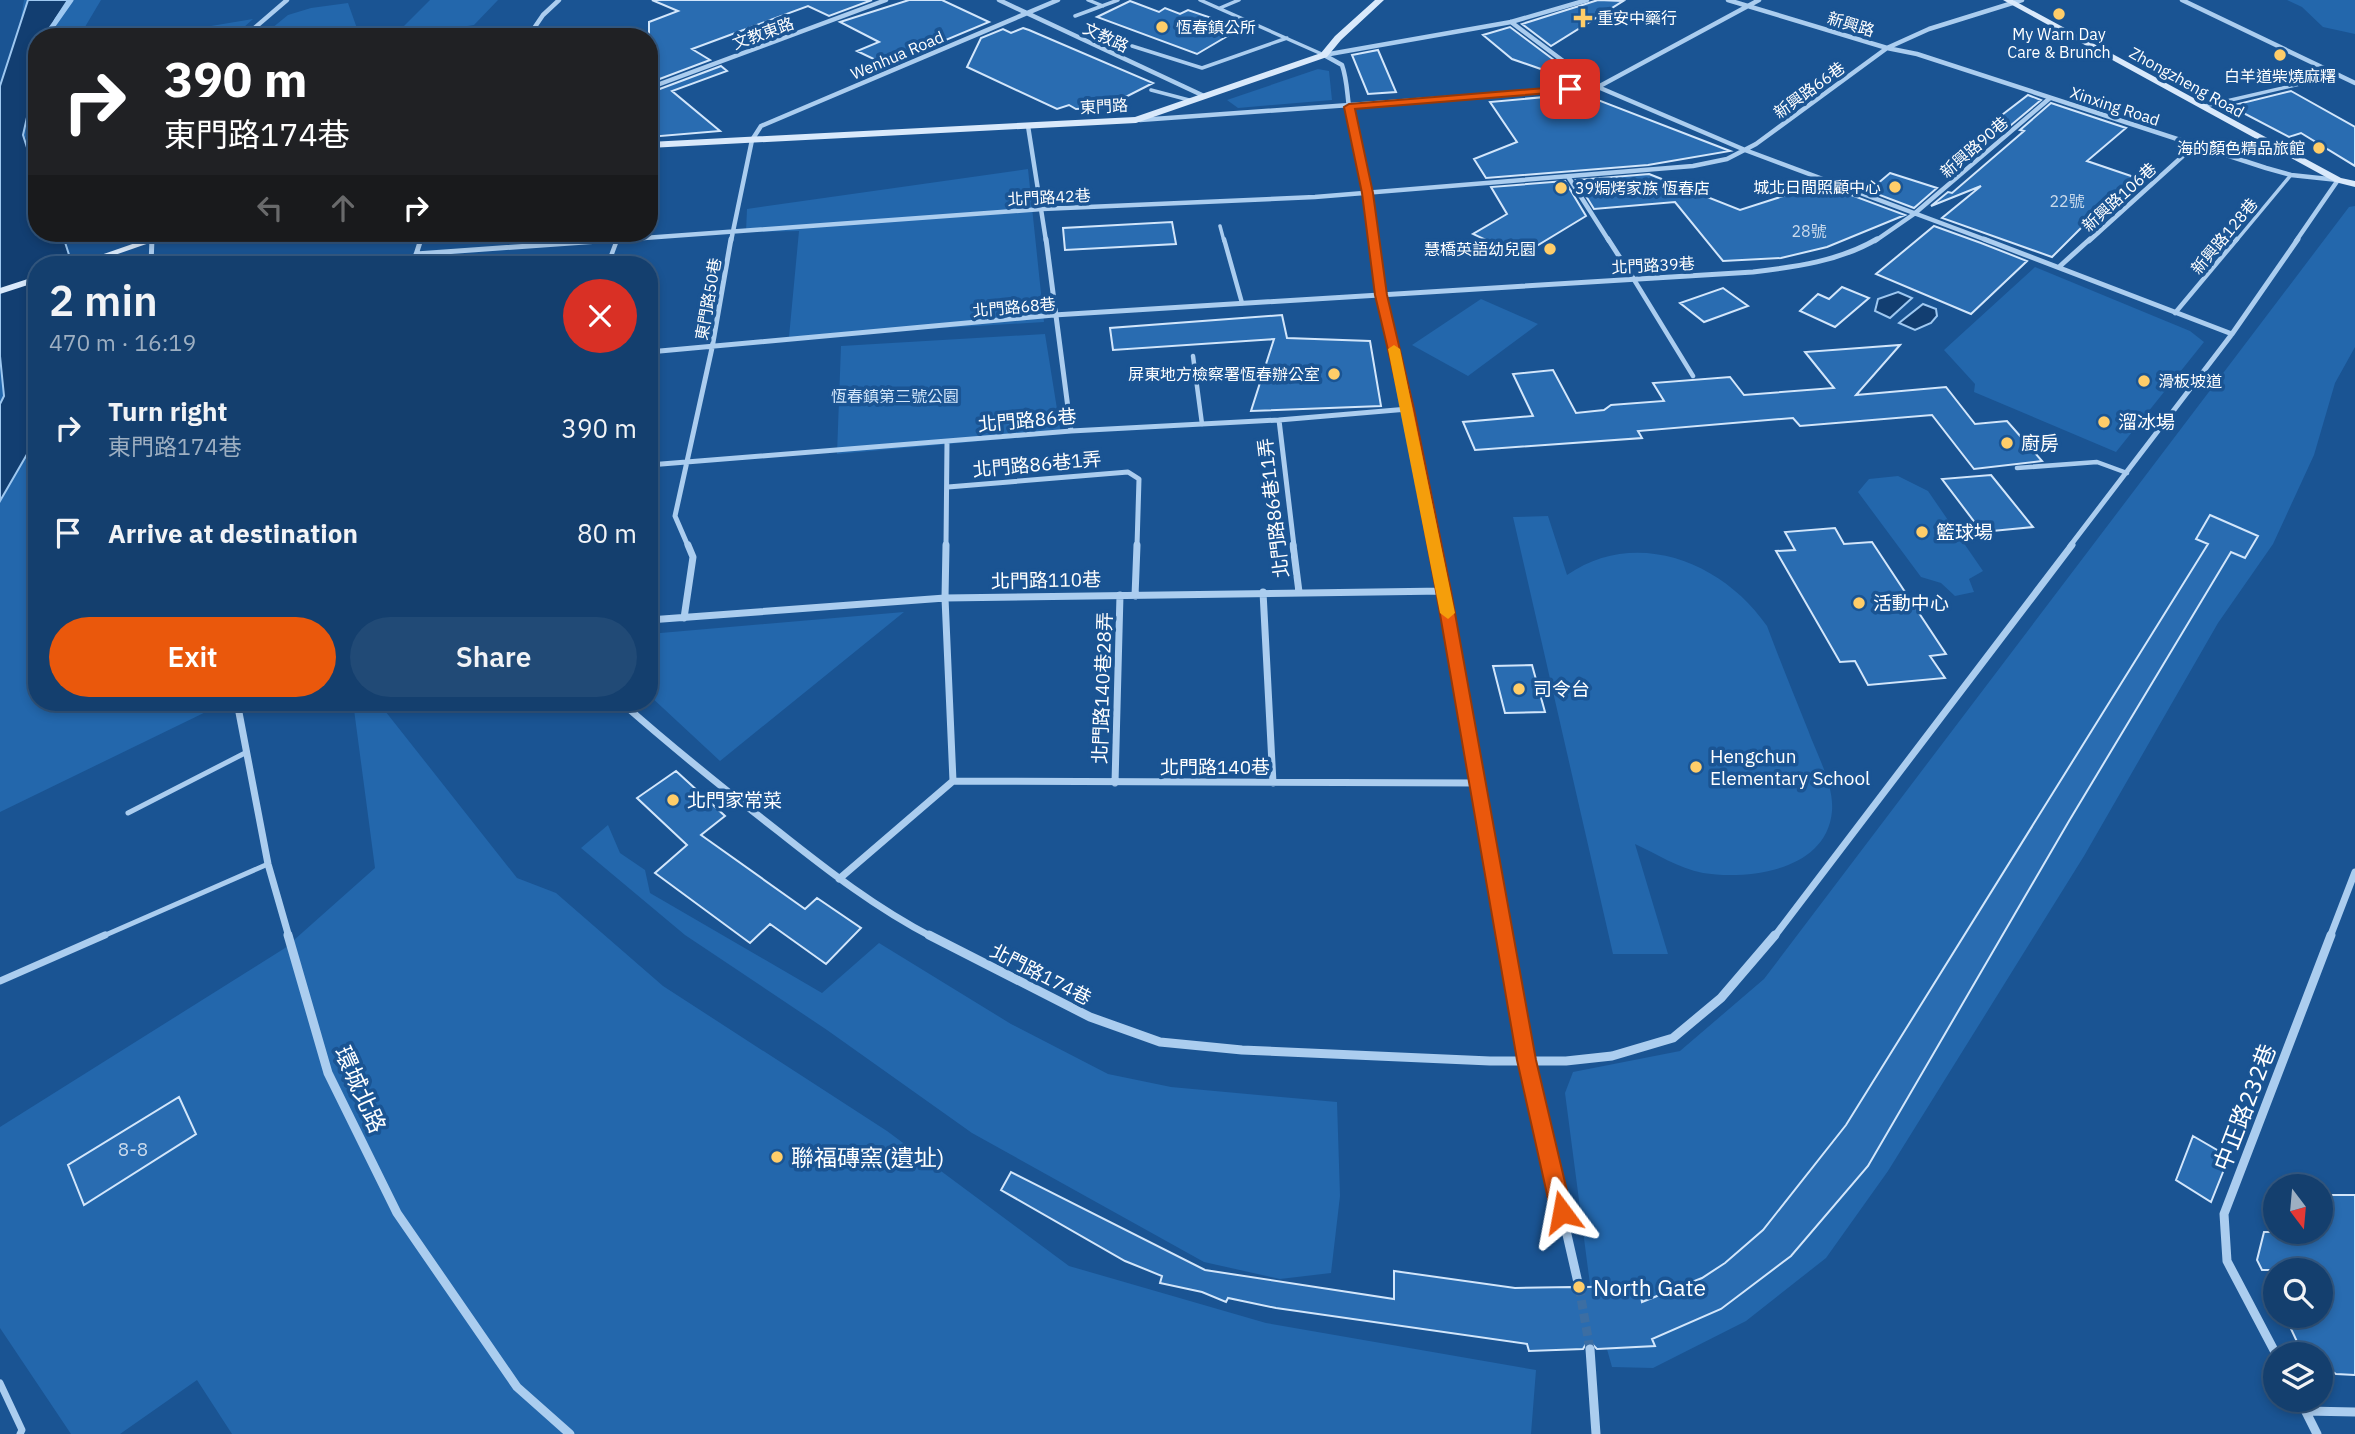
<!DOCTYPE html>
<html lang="en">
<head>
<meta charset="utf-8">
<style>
  :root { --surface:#143f6e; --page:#214a76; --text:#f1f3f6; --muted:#9dafc2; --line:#335881; --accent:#ea580c }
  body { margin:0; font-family:"IBM Plex Sans","Noto Sans TC",sans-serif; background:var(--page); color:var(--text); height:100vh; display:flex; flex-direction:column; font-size:26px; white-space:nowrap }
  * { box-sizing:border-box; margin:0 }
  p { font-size:23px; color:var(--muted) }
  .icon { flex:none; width:38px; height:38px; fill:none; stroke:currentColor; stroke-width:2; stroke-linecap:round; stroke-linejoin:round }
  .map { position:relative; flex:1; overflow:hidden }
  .side { position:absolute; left:28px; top:256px; width:630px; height:455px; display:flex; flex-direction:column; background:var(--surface); border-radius:28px; box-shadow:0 4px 10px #0003,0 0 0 2px var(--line) }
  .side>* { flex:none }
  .banner { position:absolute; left:28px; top:28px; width:630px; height:214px; border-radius:28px; box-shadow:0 4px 10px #0003,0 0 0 2px var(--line); background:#202124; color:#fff; overflow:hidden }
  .needle { width:46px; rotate:164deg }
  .fabs { position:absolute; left:2263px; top:1174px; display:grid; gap:14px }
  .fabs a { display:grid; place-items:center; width:70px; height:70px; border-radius:50%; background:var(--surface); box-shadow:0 4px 10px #0003,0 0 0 2px var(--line); font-size:35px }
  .pin { position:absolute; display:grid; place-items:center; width:60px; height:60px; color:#fff; margin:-30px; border-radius:14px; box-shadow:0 4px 10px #0006 }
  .me { position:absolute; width:77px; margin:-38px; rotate:347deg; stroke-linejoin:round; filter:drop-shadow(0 0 5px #0008) }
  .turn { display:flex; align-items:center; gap:24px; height:147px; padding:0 21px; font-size:32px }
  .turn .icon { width:91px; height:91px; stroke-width:2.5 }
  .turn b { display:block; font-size:49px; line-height:60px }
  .lanes { display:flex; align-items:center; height:66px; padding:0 21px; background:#0003; justify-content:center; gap:35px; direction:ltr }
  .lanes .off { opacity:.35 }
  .round { display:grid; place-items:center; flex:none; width:74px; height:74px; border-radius:37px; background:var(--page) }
  .head { display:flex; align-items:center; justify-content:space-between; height:119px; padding:0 21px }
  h1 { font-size:42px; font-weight:600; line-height:52px }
  .cta { display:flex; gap:14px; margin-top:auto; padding:14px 21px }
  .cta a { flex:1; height:80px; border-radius:42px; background:var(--accent); color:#fff; font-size:28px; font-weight:600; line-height:80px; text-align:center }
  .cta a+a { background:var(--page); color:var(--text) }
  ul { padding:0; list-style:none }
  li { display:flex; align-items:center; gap:21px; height:105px; padding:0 21px }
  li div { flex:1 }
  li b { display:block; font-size:26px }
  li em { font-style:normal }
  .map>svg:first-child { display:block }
</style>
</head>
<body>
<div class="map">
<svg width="2355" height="1434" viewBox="0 0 2355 1434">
  <rect width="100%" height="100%" fill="#1a5493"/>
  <!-- green -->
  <path fill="#2367ac" d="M24,0H101L79,37H37V134L0,145Z
    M430,0H498L474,25L398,37H261L288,15L311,8L348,3L359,34L402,28Z
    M2287,0H2355V34L2323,27L2302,7Z
    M253,19L233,37H170L193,29Z
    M1318,69L1329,71L1332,100L1238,108L1227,100Z
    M1028,169L1044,322L789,337L799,231L746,232L747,209Z
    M2355,206V347L2335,383L2314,455L2273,544L2218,623L2084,856L1888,1171L1826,1258L1746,1321L1653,1368L1612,1367L1591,1292L1565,1093L1573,1072L1680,1051L1764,979L2349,207Z
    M2035,267L2190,331L2204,342L2116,452L1974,392L1975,384L1944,350Z
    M37,291V702H212L214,708L0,812V304Z
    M1481,299L1538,324L1468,376L1412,345Z
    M1045,334L1061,434L837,454L841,346Z
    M1898,476L1928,491L1983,571L1969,579L1974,592L1955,596L1941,583L1921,577L1858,492L1869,479Z
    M1548,516L1567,575C1636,527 1723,562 1767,626C1780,661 1794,695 1808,730C1817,755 1834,784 1832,811C1827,871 1748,880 1703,873C1678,868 1657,854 1635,844L1668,954H1613L1513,517Z
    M904,612L720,761L649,695V634Z
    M353,702H378L517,878L556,893L663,986L887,1131L1069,1266L1266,1323L1536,1370L1531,1434H232L197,1380L120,1434H71L0,1328V1127L285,948L375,868Z
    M608,825L620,853L645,870L650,893L822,993L879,943L1011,1024L1108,1074L1171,1087L1337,1102L1340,1196L1331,1273L1280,1279L1204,1262L972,1133L827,1030L685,935L581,848Z"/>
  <!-- water -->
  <path fill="#123e71" stroke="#9ec8f1" stroke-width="2" d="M28,0H68L55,20L49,37H37V73L23,135L37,179V233H62L72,264H37V437L0,501V404L4,396L0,356V86Z
    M1898,292L1912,298L1890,318L1875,311L1878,299Z
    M1923,304L1936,309L1937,316L1931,323L1915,330L1899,323Z"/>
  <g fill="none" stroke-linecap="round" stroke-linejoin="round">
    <!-- stream -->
    <path stroke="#9ec8f1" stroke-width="5" d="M45,37L71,0"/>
  </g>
  <!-- building -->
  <path fill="#296cb1" stroke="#d2e6fb" stroke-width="2" d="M652,0H872L829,16L808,6L692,49L710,60L649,83V22L678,11Z
    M909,0H942L989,22L886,65L857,51L879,42L840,22Z
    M1598,0L1623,1L1551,46L1522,24Z
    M1130,1L1159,12L1165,8L1180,14L1188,10L1241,28L1197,54L1097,17Z
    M1510,27L1562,66L1578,82L1512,59L1483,35Z
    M1023,28L1029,30L1153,83L1106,107L1076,109L1069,105L1057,109L967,67L981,38L1003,29L1011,33Z
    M1378,50L1396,92L1368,94L1352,55Z
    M721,66L727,71L672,91L720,131L649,137V93Z
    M2291,91L2355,127V166L2301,133L2289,137L2230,106Z
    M1588,93L1595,99L1730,151L1648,165L1486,178L1474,159L1517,142L1490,102Z
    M2028,95L2041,100L2010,126L1994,121Z
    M2051,103L2126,128L2087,161L2134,177L2094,221L2090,219L2052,257L1942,218L1981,186L1931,206L1948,192L1952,193L2024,131L2020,130Z
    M1890,173L1937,188L1914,208L1869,191Z
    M1649,174L1740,210L1793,193L1811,180L1905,215L1827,247L1781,258L1723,261L1675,202L1594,209L1576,180Z
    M1565,181L1586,216L1520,256L1473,234L1507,214L1491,187Z
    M1172,222L1176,244L1065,250L1063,228Z
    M1934,226L1981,243L2027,261L1971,314L1876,274Z
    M1842,287L1869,298L1835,327L1800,311L1818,294L1829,299Z
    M1723,288L1748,306L1704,322L1680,303Z
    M1282,315L1287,338L1370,341L1381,406L1251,411L1274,339L1113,350L1110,328Z
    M1900,345L1856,395L1946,387L1975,424L2007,421L2042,461L1974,469L1932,415L1800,426L1793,418L1638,431L1642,438L1475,450L1463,422L1533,416L1513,374L1553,370L1576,413L1604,410L1611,405L1664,401L1653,383L1730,377L1744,395L1834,388L1805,352Z
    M1991,475L2033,527L1982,532L1942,479Z
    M2210,515L2258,536L2245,558L2231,552L2069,821L1868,1166L1791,1256L1721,1309L1652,1339L1655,1346L1597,1349L1590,1342L1586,1344L1583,1349L1529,1351L1527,1344L1276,1308L1228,1298L1226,1302L1202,1292L1160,1283L1162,1276L1125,1261L1001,1190L1011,1172L1205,1270L1394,1299V1271L1515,1288L1572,1287L1578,1294L1583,1293L1586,1287L1639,1286L1642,1302L1702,1278L1725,1263L1763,1230L1846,1125L2208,544L2196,539Z
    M1835,528L1844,544L1872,542L1946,654L1930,656L1945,678L1868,685L1855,661L1840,662L1776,551L1795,550L1785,532Z
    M1532,665L1545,712L1505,713L1493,666Z
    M676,771L725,816L701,835L805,909L817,898L861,928L826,964L770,924L750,943L655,873L687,845L637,798Z
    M179,1097L196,1134L84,1205L68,1165Z
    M2193,1136L2229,1157L2211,1202L2176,1180Z
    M2320,1195H2355V1375L2336,1374L2320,1363V1354H2309L2300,1348L2285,1316H2320V1270H2262L2257,1260L2264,1232H2320Z"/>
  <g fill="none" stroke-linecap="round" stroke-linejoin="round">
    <!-- street-tunnel -->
    <path stroke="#3c6ea3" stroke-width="9" stroke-dasharray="9 4.5" stroke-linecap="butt" d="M1579,1287L1590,1349"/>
    <!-- lane-far3 -->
    <path stroke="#abcdef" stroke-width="3.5" d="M1088,0L1103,6
      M1200,0L1324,55
      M1220,8L1239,0
      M1075,16L1118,0
      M1132,46L1202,68L1287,38
      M1151,90L1189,100
      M2205,106L2339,75
      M1220,226L1224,241
      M2236,241L2291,175"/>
    <!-- lane-far2 -->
    <path stroke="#abcdef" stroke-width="4.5" d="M1224,239L1242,303
      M608,264L617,240
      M1633,278L1693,376
      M2175,313L2237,239
      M1193,356L1202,424
      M2017,468L2097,462L2127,473"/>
    <!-- lane-far1 -->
    <path stroke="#abcdef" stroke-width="5" d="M128,813L247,752
      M101,937L268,864"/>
    <!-- lane -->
    <path stroke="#abcdef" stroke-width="7" d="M0,981L105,935
      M0,1383L22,1430L20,1434"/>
    <!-- street-far3 -->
    <path stroke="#abcdef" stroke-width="4.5" d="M999,0L1204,96
      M1728,0L1887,48L1917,54L2266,168L2291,175L2338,180L2296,241
      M2182,0L2355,83
      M1511,22L1598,87L1745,150L1989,241
      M244,37L287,0
      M528,37L543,15L559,0
      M1324,55L1342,65C1347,79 1347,93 1349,107C1356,152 1367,196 1374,241
      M1324,55L1511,22L1587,0
      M649,88L886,0
      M1140,120L1598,87L1759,0
      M1028,126L1046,241
      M1569,178L1609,241
      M152,241V233
      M421,241L423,233
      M603,241L1042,209L1315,197L1693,166L1727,159L1756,144L1887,48L1929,29L2022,0
      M731,241L752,140L761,126L1058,0
      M1875,241L1914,214L2050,98
      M2089,241L2195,145"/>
    <!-- street-far2 -->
    <path stroke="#abcdef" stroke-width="5" d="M1046,239L1071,431
      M1373,239L1381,295L1408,409L1435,546
      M1608,239L1633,278
      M1984,239L2232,334
      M416,254L628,239
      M151,264L152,239
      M413,264L421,239
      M2059,267L2090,239
      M649,352L1054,315L1753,272C1795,267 1840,261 1877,239
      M1279,420L1294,546
      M649,465L1071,431L1279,420L1408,409
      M948,487L1128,472L1139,479L1137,546
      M688,546L675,516L712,348L731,239
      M946,546L947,442
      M2070,546L2232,334L2298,239"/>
    <!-- street-far1 -->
    <path stroke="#abcdef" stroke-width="7" d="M1293,545L1299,592
      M1435,545L1505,937
      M1263,592L1273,783
      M1135,596L1137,545
      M684,618L693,557L688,545
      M649,620L945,598L1444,591
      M237,702L268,864L289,937
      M621,702C672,747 724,789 778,831C827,870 876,908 932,937
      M953,781L1477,783
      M1115,783L1120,595
      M839,879L953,781L945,598L946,545
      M1774,937L2072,545
      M2330,937L2355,872"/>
    <!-- street -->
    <path stroke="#abcdef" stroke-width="9" d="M288,935L328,1073L397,1213L517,1387L570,1434
      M929,935L1090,1017L1160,1042L1242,1050L1490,1061H1566L1612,1056L1673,1038L1721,998L1775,935
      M1505,935L1527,1060L1579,1287
      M1590,1349L1596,1434
      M2276,1354L2227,1261L2224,1214L2331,935
      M2300,1400L2317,1434
      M2306,1411L2355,1412"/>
    <!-- secondary -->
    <path fill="#d9e9fb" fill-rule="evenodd" d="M1375,0H1384L1341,40L1327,57L1136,123L649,148V142L1135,117L1321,53L1335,36Z
      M2003,0H2013L2341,178L2355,181V187L2335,182Z
      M164,233H178L89,264H75Z
      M37,276V282L0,294V288Z"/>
  </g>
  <!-- route -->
  <path fill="#ea580c" stroke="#983908" stroke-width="2" d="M1570,86L1574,87V91L1355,109L1373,193L1387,295L1414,409L1451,591L1536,1060L1572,1212L1569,1220L1562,1223L1554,1220L1551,1212L1517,1060L1436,591L1402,409L1375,295L1362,193L1344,107L1349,104Z"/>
  <!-- slow -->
  <path fill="#f59e0b" d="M1394,345L1400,349L1455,613L1448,619L1440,613L1388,349Z"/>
  <!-- markers -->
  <g fill="#ffcd69" stroke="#1a5493" stroke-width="2.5">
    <circle cx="2059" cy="14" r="7"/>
    <path d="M1579.5 7.5h7v7h7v7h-7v7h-7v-7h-7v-7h7z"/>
    <circle cx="1162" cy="27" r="7"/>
    <circle cx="2280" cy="55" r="7"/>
    <circle cx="2319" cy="148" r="7"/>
    <circle cx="1895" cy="187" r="7"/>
    <circle cx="1561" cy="188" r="7"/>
    <circle cx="1550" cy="249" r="7"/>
    <circle cx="1334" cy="374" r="7"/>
    <circle cx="2144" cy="381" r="7"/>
    <circle cx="2104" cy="422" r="7"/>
    <circle cx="2007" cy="443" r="7"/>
    <circle cx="1922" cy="532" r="7"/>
    <circle cx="1859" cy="603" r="7"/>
    <circle cx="1519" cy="689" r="7"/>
    <circle cx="1696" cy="767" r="7"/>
    <circle cx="673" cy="800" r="7"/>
    <circle cx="777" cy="1157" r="7"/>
    <circle cx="1579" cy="1287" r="7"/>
  </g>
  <g text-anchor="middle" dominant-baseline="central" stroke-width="7" stroke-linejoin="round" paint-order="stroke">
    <!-- far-poi labels -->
    <g font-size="16" fill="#fff" stroke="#1a5493" text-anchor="start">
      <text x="1597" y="18">重安中藥行</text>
      <text x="1176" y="27">恆春鎮公所</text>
      <text x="2059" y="34" text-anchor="middle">My Warn Day<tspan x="2059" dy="18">Care &amp; Brunch</tspan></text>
      <text x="2280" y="76" text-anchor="middle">白羊道柴燒麻糬</text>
      <text x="2305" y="148" text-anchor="end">海的顏色精品旅館</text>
      <text x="1881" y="187" text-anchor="end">城北日間照顧中心</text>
      <text x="1575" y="188">39焗烤家族 恆春店</text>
      <text x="1536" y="249" text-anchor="end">慧橋英語幼兒園</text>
      <text x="1320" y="374" text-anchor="end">屏東地方檢察署恆春辦公室</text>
      <text x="2158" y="381">滑板坡道</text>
    </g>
    <!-- far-street labels -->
    <g font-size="16" fill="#fff" stroke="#1a5493">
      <text transform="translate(1851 24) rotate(17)">新興路</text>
      <text transform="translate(763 33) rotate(-20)">文教東路</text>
      <text transform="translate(1106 37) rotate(25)">文教路</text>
      <text transform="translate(897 55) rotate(-23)">Wenhua Road</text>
      <text transform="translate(2187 82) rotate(29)">Zhongzheng Road</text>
      <text transform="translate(1809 90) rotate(-36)">新興路66巷</text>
      <text transform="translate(1104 106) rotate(-3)">東門路</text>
      <text transform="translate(2115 106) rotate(18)">Xinxing Road</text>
      <text transform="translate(1974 147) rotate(-41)">新興路90巷</text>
      <text transform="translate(1049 197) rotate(-3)">北門路42巷</text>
      <text transform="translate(2119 197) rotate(-42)">新興路106巷</text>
      <text transform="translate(2224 236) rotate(-50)">新興路128巷</text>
      <text transform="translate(1653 265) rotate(-3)">北門路39巷</text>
      <text transform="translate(708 299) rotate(-80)">東門路50巷</text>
      <text transform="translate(1014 307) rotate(-5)">北門路68巷</text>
    </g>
    <!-- number labels -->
    <g font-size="16" fill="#cadaec">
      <text x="2067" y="201">22號</text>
      <text x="1809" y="231">28號</text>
    </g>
    <!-- far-park labels -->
    <g font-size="16" fill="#d2e6fb" stroke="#1a5493">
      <text x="895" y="396">恆春鎮第三號公園</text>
    </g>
    <!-- street labels -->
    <g font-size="19" fill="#fff" stroke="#1a5493">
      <text transform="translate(1027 420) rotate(-5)">北門路86巷</text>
      <text transform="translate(1037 464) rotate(-5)">北門路86巷1弄</text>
      <text transform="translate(1273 508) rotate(-97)">北門路86巷11弄</text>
      <text transform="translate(1046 580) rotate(-1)">北門路110巷</text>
      <text transform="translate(1102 688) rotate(-88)">北門路140巷28弄</text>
      <text x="1215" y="767">北門路140巷</text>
      <text transform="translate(1041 974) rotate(27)">北門路174巷</text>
    </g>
    <!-- poi labels -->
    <g font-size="19" fill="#fff" stroke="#1a5493" text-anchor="start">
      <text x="2118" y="422">溜冰場</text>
      <text x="2021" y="443">廚房</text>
      <text x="1936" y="532">籃球場</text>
      <text x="1873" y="603">活動中心</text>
      <text x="1533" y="689">司令台</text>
      <text x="1710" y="756">Hengchun<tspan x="1710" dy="22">Elementary School</tspan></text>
      <text x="687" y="800">北門家常菜</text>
    </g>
    <!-- near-number labels -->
    <g font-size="19" fill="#cadaec">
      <text x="133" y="1149">8-8</text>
    </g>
    <!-- near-street labels -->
    <g font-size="23" fill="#fff" stroke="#1a5493">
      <text transform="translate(361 1089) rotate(66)">環城北路</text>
      <text transform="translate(2244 1107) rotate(-69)">中正路232巷</text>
    </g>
    <!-- near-poi labels -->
    <g font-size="23" fill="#fff" stroke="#1a5493" text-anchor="start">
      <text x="791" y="1157">聯福磚窯(遺址)</text>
      <text x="1593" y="1287">North Gate</text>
    </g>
  </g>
</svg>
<div class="fabs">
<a><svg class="needle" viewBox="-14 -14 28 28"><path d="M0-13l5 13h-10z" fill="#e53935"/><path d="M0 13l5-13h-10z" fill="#9dafc2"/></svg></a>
<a><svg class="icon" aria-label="search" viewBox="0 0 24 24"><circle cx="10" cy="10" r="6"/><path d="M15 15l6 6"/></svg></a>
<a><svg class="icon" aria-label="layers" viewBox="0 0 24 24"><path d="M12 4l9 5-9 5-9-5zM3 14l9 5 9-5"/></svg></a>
</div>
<div class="pin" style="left:1570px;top:89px;background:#d93025"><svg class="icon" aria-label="arrive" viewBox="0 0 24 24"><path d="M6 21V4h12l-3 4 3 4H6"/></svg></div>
<svg class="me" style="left:1562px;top:1212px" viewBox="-20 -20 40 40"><path d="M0-17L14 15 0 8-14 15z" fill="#ea580c" stroke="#fff" stroke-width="4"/></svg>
<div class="banner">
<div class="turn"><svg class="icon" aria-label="right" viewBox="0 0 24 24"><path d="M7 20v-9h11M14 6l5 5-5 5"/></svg><div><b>390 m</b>東門路174巷</div></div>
<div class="lanes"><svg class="icon off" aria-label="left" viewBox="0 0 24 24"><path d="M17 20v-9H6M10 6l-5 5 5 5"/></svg><svg class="icon off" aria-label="ahead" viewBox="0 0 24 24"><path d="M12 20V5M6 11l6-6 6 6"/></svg><svg class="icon" aria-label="right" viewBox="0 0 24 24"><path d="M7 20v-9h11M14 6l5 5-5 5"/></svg></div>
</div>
<section class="side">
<div class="head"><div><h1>2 min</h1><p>470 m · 16:19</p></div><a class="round" style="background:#d93025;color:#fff"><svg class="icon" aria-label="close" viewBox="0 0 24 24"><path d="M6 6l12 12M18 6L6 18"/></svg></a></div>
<ul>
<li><svg class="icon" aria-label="right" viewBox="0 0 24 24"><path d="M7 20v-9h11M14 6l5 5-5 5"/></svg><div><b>Turn right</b><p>東門路174巷</p></div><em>390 m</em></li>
<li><svg class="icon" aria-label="arrive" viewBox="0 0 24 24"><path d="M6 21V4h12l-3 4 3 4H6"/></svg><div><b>Arrive at destination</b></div><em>80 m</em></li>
</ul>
<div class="cta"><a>Exit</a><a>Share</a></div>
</section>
</div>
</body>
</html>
